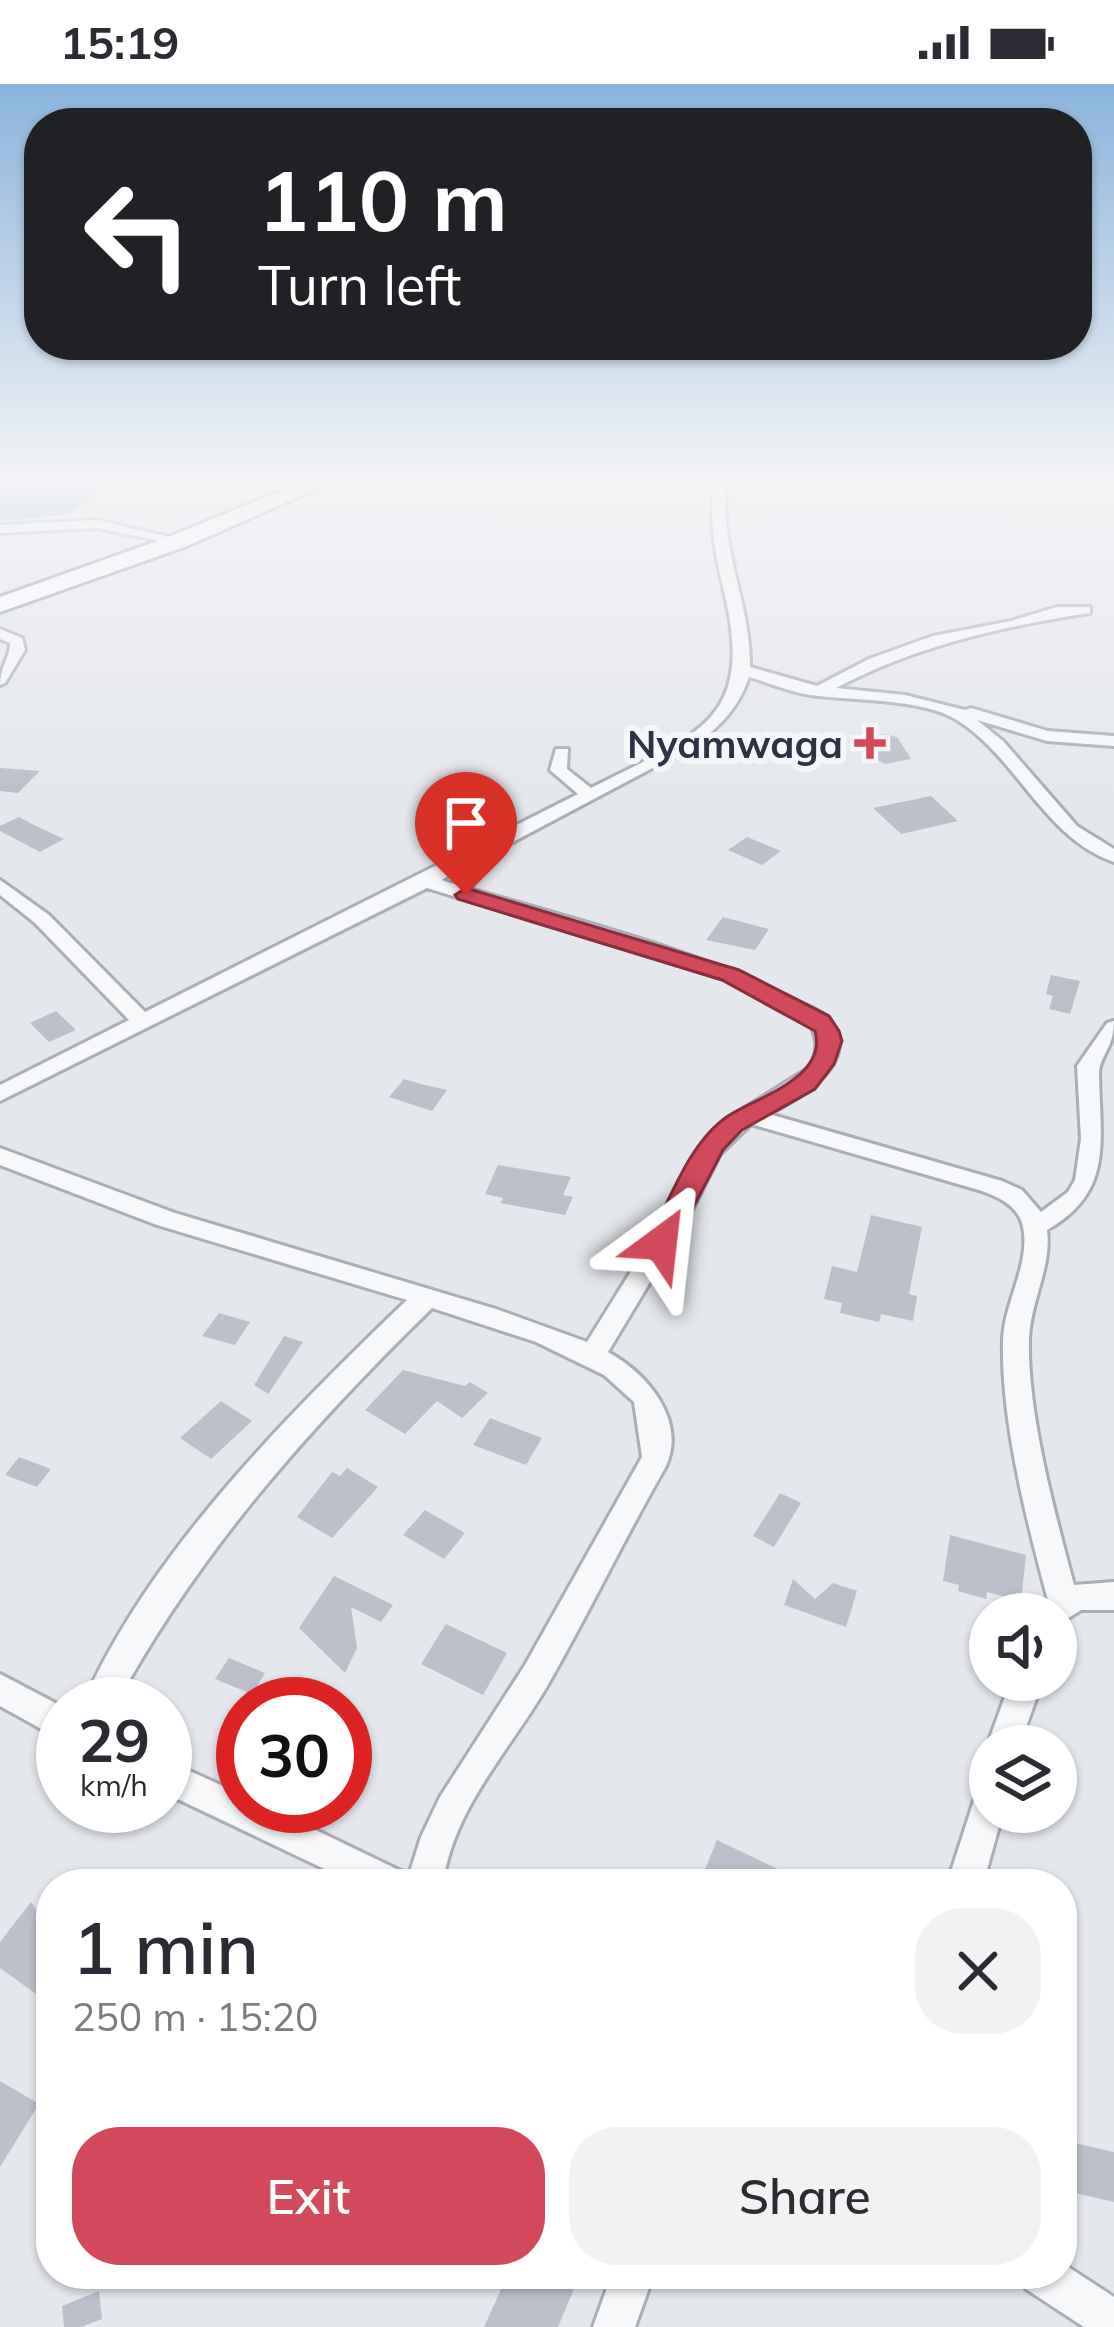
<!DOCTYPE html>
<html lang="en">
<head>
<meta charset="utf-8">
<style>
  :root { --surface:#fff; --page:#f2f2f3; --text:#2b2b33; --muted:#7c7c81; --accent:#d1495b }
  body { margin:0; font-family:Mulish,sans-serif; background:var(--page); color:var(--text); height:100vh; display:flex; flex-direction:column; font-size:45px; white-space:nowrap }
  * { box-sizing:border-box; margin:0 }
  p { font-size:39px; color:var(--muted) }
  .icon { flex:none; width:66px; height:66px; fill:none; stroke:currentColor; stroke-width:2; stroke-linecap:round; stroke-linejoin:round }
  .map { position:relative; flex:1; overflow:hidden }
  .sheet { position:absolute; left:36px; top:1785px; width:1041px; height:420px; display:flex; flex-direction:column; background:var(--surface); border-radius:48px; box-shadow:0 3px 9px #0004 }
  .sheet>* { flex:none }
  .top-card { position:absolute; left:24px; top:24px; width:1068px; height:252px; border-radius:48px; box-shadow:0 3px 9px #0004; background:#202124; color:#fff; overflow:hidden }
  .tools { position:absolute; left:969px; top:1509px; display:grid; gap:24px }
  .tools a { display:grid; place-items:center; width:108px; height:108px; border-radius:50%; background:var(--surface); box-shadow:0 3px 9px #0004; font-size:60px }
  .speed { position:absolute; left:36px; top:1593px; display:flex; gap:24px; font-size:60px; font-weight:700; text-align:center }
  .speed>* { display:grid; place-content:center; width:156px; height:156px; border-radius:50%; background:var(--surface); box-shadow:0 3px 9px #0004; line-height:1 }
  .speed small { font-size:30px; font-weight:400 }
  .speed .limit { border:18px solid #d22; background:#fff; color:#111 }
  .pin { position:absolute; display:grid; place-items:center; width:102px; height:102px; color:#fff; margin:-123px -51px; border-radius:50% 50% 50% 0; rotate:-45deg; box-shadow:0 0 12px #0007 }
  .pin .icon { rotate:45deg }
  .me { position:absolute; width:132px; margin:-66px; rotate:30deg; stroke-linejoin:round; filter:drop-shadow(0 0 9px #0008) }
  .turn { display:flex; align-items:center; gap:42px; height:252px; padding:0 36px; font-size:54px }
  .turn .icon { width:156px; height:156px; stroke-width:2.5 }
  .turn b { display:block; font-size:84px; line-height:102px }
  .round { display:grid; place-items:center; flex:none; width:126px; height:126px; border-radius:48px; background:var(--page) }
  .summary { display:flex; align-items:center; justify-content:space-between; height:204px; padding:0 36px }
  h1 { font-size:72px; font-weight:600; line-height:90px }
  .action { display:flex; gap:24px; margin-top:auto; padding:24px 36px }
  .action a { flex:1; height:138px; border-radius:48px; background:var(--accent); color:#fff; font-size:48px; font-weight:600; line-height:138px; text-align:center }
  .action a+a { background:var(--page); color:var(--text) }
  .status { display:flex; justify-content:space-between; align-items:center; height:84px; padding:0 60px; background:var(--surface); direction:ltr }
  .status svg { height:33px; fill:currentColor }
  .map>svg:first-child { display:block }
</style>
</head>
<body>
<div class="status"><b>15:19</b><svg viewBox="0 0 49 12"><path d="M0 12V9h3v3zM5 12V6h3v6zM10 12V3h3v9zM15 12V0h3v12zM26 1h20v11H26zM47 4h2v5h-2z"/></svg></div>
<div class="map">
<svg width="1114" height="2243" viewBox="0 0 1114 2243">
  <rect width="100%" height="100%" fill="#e4e7ec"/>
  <!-- water -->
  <path fill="#9fb4cc" d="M84,393L96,410L68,431L0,437V396Z"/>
  <!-- building -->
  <path fill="#bbc0ca" d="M888,650L898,654L911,675L885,680L868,671L855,652Z
    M0,684L40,687L18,709L0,707Z
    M931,712L958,737L901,750L873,724Z
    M19,733L36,742L64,755L40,768L0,747V742Z
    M747,753L781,767L762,781L728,766Z
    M723,833L769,845L755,866L706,856Z
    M1051,891L1080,897L1070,930L1049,925L1053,912L1046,910Z
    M56,927L76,946L49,958L30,939Z
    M404,995L421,1000L447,1006L432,1027L389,1013Z
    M498,1081L571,1093L563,1111L573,1113L565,1131L500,1119L503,1114L485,1110Z
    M871,1131L922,1143L909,1210L917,1212L913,1237L881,1230L879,1238L840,1229L842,1219L824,1215L832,1182L857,1188Z
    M219,1229L250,1238L235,1261L202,1252Z
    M284,1252L303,1258L268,1310L254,1301Z
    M403,1286L465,1302L470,1298L488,1309L462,1334L437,1317L405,1350L365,1326Z
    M221,1317L252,1337L211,1375L180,1354Z
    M490,1334L542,1354L526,1381L473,1361Z
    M19,1373L51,1385L37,1403L5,1391Z
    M347,1384L378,1403L332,1454L297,1433L332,1388L340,1392Z
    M780,1409L801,1419L774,1463L753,1452Z
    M425,1426L465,1449L444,1475L403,1451Z
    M950,1451L1026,1471L1021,1517L987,1508L986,1515L958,1507L959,1501L943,1497Z
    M334,1492L393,1521L381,1538L351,1523L357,1564L345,1589L299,1544Z
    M793,1495L815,1515L833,1499L857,1507L846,1543L784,1521Z
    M446,1540L507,1569L483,1611L421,1580Z
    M229,1574L265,1589L252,1610L215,1595Z
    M717,1756L809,1800H699Z
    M31,1818L51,1847V1905L43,1915L0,1884V1858Z
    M0,1997L39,2020L0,2083Z
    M1070,2058L1114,2068V2118L1071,2108Z
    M508,2190H580L558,2243H484Z
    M99,2207L102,2235L81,2243H64L62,2222Z"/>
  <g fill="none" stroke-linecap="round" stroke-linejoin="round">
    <!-- minor casing -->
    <g stroke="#a9aeb7" stroke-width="6">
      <path id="minor" d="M716,393H728C716,460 751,517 750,583L817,602L869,575L933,552L1011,537L1057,523H1090V529C1003,542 915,562 836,604L905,611L965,626L971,624L1048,647L1114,652V662L1047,657L977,636L1003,657L1077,742L1114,765V778C1044,754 1018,674 957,636C922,614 853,617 811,611C790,608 769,599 749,593C738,625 720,642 694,662L441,796C561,833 687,861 799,918C809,923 824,928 830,936C861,980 800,1013 769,1030L1002,1097L1022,1106L1041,1128L1068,1108L1075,1096L1081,1055L1077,982L1107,939L1114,937C1114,965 1099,972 1099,990C1100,1058 1114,1108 1047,1146C1052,1183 1030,1218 1029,1255C1027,1328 1055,1430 1074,1501L1114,1498V1526H1081L1056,1542V1530L1041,1528L1048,1516C1027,1439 1001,1336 1003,1258C1003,1219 1033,1177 1022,1139C1016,1120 996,1112 979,1106L751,1040L720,1070L685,1140L608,1268C646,1289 687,1335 666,1382C624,1455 588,1531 546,1604C510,1665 452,1727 443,1800H356L165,1709V1676L243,1711V1722H266L409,1791L421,1753L440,1713L525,1581L642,1373L634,1318L604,1291L536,1258L432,1224C309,1344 198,1469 116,1620H83C148,1470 290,1328 407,1216L157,1141L0,1081V1064L175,1129L496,1225L587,1258L663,1136L708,1053L724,1037L809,984C819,968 818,957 811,941L724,895L427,804L0,1017V1001L129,936L35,839L0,811V796L49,831L145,928L578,710L550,686L556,665H568L567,685L591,704C698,649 757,639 723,503C714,464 708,432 716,393Z
        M97,436L186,457L179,461L97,444L0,449V441Z
        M0,545L22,554L25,566L5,599L0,601C0,583 11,571 10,559L0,555Z
        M0,1590L63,1623V1657L0,1622Z
        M1011,1596H1043L1019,1662H990V1670L987,1662Z
        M990,1699V1728H1003L983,1800H947L978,1704Z
        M1062,2179L1114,2213V2243H1084L1026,2205L1020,2190H1062Z
        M612,2190H654L635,2243H593Z"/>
    </g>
    <!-- trunk casing -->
    <g stroke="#8b94a3" stroke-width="6">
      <path id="trunk" d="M315,393H343L187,462L0,528V513L171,452Z"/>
    </g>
    <!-- minor -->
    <use href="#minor" fill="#f7f8fa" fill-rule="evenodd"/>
    <!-- trunk -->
    <use href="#trunk" fill="#fff" fill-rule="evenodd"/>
  </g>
  <!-- sky -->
  <linearGradient id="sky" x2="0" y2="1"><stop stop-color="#8bb4dd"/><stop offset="0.56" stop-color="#f3f4f6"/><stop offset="1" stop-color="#f3f4f6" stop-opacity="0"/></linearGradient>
  <rect width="1114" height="707" fill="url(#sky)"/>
  <!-- route -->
  <path fill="#d1495b" stroke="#882f3b" stroke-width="3" d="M466,804L739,886L829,932L839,947L842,957L834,980L815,1005L742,1046L723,1066L671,1166H651L647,1159C669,1119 688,1059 728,1032C757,1013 828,994 815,947L722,896L458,815L455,811Z"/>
  <!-- markers -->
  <path fill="#d1495b" stroke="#f4f6f9" stroke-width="4.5" d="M864 641h12v12h12v12h-12v12h-12v-12h-12v-12h12z"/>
  <g text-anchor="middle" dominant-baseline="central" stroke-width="12" stroke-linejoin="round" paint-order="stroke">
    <!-- far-poi labels -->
    <g font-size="39" font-weight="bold" fill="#2b3445" stroke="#f4f6f9" text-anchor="end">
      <text x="843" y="659">Nyamwaga</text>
    </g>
  </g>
</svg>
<div class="tools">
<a><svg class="icon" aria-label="sound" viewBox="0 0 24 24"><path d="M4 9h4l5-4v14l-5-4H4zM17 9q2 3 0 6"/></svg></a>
<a><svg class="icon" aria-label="layers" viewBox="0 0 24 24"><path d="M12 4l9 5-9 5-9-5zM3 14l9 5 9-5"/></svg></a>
</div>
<div class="speed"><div>29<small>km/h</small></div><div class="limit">30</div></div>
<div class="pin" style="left:466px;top:811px;background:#d93025"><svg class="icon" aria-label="arrive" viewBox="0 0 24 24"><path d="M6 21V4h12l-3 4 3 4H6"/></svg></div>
<svg class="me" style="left:661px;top:1159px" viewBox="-20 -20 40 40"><path d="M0-17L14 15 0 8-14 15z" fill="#d1495b" stroke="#fff" stroke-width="4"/></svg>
<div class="top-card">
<div class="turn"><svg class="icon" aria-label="left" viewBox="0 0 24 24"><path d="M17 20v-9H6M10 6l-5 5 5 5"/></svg><div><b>110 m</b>Turn left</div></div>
</div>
<section class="sheet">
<div class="summary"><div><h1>1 min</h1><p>250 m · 15:20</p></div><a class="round"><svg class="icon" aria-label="close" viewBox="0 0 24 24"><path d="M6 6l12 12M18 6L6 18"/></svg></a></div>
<div class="action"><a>Exit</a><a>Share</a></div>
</section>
</div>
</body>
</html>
